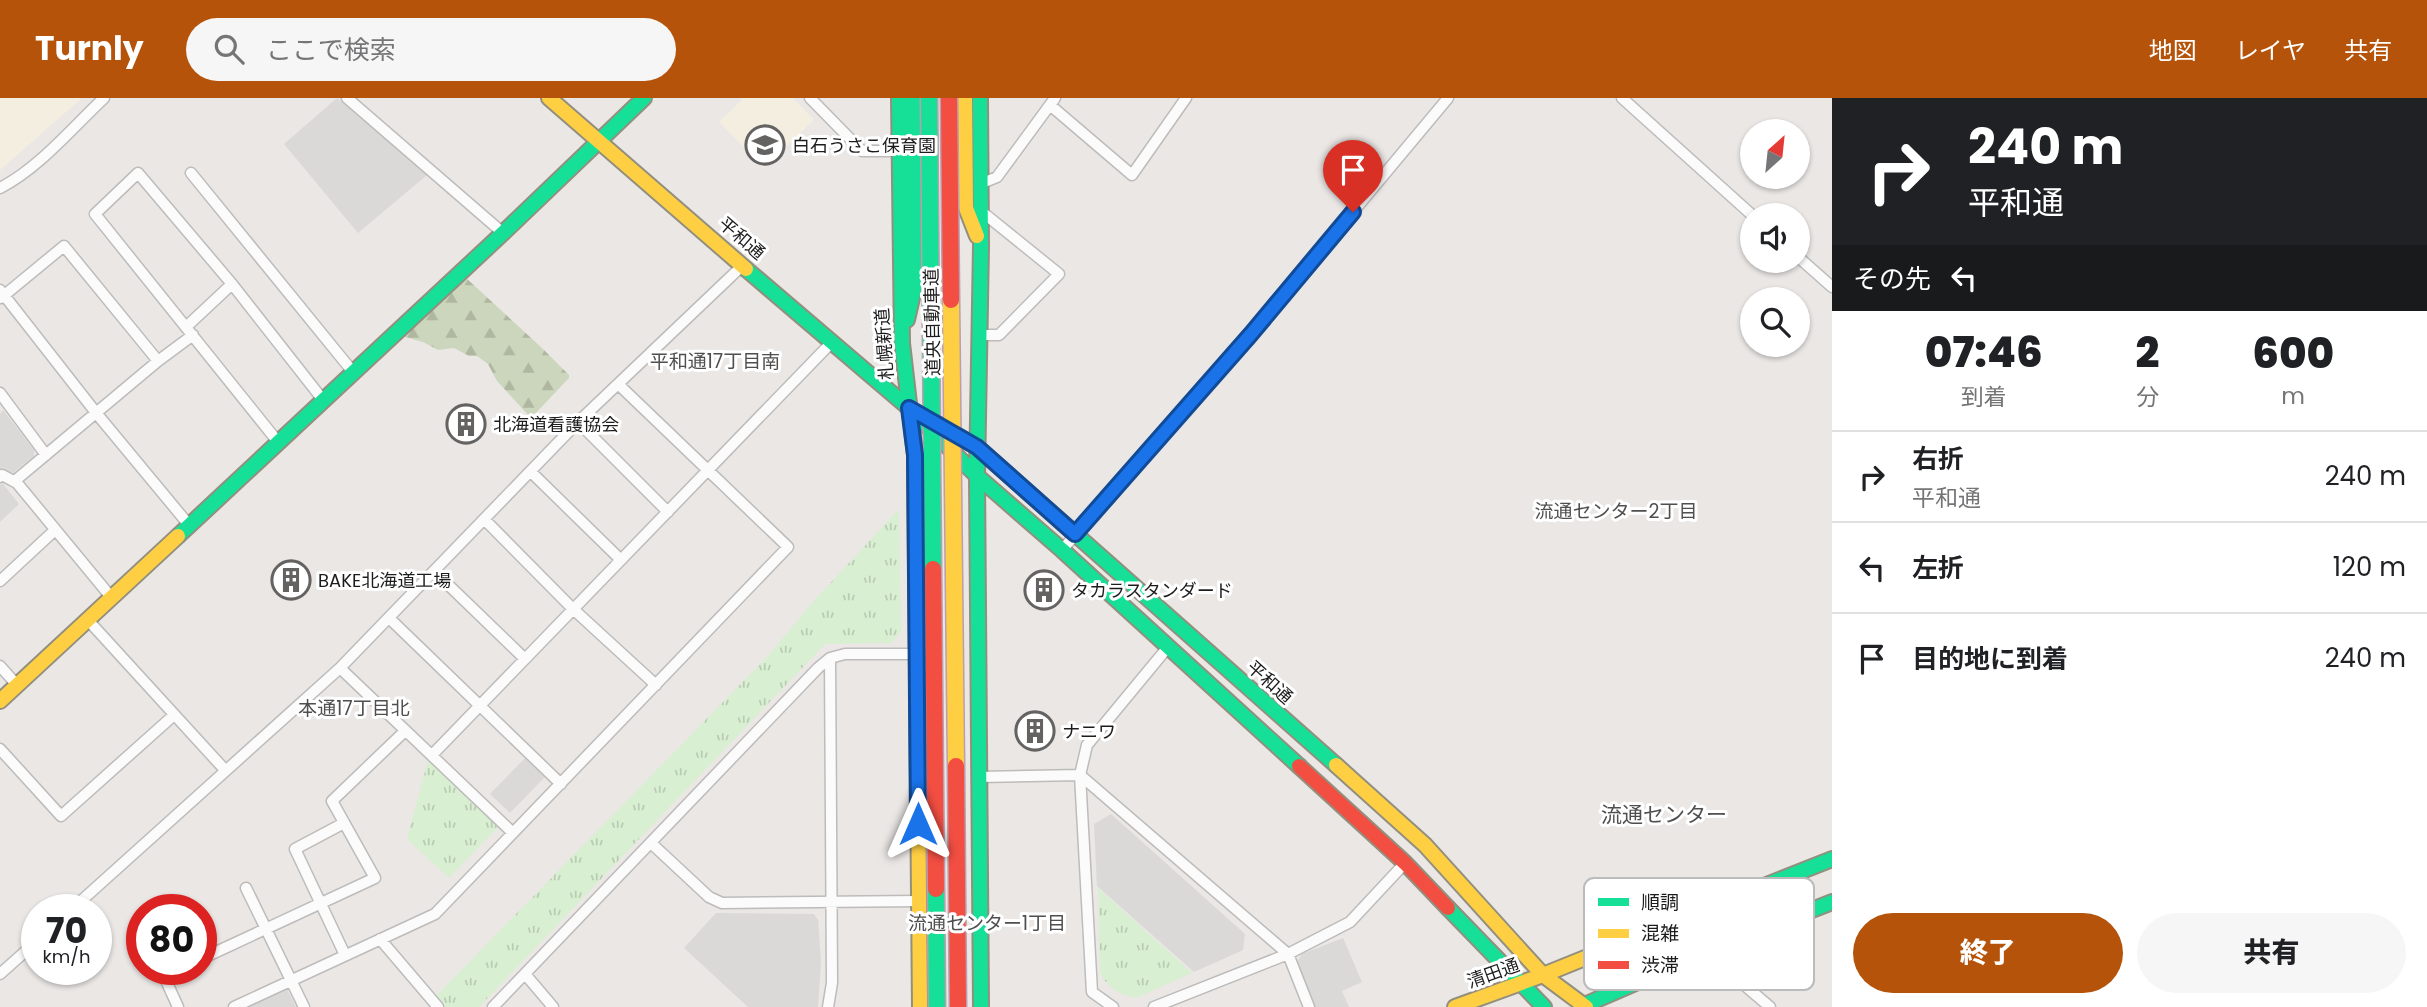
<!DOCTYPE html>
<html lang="ja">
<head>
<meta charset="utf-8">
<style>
  :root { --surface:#fff; --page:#f6f6f6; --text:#202124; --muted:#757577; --line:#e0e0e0; --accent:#b45309 }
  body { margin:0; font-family:Poppins,"Noto Sans JP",sans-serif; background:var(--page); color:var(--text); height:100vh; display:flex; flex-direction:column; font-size:26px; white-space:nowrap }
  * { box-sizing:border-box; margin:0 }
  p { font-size:23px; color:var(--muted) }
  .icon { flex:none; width:38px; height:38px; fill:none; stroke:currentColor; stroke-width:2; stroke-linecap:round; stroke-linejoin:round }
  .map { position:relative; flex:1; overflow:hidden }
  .side { display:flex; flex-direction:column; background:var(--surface); width:595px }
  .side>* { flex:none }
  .banner { background:#202124; color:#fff; overflow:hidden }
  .needle { width:46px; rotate:27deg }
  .fabs { position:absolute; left:1740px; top:21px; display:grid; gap:14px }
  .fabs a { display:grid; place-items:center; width:70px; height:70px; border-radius:50%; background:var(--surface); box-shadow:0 2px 5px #0004; font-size:35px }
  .speed { position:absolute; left:21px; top:796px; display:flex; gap:14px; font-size:35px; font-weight:700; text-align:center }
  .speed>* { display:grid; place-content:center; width:91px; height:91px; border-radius:50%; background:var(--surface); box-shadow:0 2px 5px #0004; line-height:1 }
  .speed small { font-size:18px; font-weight:400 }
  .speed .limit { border:10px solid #d22; background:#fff; color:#111 }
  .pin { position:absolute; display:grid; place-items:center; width:60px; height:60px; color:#fff; margin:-72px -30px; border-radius:50% 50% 50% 0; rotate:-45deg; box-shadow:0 0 7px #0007 }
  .pin .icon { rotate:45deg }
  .me { position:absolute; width:77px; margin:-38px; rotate:0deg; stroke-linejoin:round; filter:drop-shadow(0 0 5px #0008) }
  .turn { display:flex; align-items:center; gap:24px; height:147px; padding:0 21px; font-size:32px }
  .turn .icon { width:91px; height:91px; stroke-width:2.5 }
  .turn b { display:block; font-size:49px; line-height:60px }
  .then { display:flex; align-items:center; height:66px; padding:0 21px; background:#0003; gap:14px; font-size:26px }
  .eta { display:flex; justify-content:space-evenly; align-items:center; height:119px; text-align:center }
  .eta b { font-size:42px; font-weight:800; line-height:49px }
  .action { display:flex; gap:14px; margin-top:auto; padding:14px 21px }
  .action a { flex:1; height:80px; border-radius:42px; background:var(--accent); color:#fff; font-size:28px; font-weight:800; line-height:80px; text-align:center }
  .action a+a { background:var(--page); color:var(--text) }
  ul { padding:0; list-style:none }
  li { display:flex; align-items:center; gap:21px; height:91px; padding:0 21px; border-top:2px solid var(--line) }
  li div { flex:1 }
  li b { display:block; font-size:26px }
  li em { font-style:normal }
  header { display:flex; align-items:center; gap:42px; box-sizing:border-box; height:98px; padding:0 35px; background:var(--accent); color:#fff }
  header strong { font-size:33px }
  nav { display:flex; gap:38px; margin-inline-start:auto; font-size:24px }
  .search { width:490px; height:63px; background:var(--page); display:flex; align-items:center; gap:18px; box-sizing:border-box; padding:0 24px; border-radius:38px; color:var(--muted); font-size:26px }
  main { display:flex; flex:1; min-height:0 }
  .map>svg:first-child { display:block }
</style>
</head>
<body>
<header>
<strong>Turnly</strong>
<div class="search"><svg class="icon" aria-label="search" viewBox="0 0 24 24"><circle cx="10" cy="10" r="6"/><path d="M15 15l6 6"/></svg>ここで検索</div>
<nav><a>地図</a><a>レイヤ</a><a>共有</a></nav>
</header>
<main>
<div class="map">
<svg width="1832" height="909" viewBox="0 0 1832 909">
  <defs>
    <pattern id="forest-firs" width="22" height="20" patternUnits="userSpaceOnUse" patternTransform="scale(1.75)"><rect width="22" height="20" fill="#ccd6bc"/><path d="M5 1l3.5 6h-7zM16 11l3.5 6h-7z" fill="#afb7a1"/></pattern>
    <pattern id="park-tufts" width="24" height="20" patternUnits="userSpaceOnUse" patternTransform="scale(1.75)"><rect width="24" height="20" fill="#d8efd1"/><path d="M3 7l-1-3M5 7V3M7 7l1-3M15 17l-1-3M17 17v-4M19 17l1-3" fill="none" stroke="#b9ccb3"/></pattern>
  </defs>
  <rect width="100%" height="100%" fill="#eae7e5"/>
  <!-- education -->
  <path fill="#f4eee0" d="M0,0H82L0,72Z
    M740,0H793L814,22L764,70L719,24L742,2Z"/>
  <!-- forest -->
  <path fill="url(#forest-firs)" d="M465,179L543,251L569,277V280L531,320L497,283L488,266L477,258H469L454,250L438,252L423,244L402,238Z"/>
  <!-- park -->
  <path fill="url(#park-tufts)" d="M899,411L901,534L891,545L825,546L479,909H443L434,900L768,558L811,506Z
    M428,662L498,729L449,780L407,741Z
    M1098,790L1192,875L1136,900C1122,898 1104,888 1100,873Z"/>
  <!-- parking -->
  <path fill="#dad9d8" d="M337,0L427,77L358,135L284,46Z
    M3,312L34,352V358L10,377L3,369L0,371V316Z
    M2,385L19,406L0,424V387Z
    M525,660L545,679L510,715L490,696Z
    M1111,716L1245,836L1243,852L1194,874L1097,788L1094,726Z
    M716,815L814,816L818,822L821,863L818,909H748L684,850Z
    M1343,840L1362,884L1342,893L1349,909H1315L1297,864L1302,856Z
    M285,888L296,909H238Z"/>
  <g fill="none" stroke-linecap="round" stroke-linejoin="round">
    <!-- street casing -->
    <g stroke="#bdbcbb" stroke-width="13">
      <path id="street" d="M347,0L503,135
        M810,0L862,53H899
        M1622,0L1752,117
        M1050,7L1132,77L1186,0
        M191,75L353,274
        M980,86L997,79L1055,0
        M0,90C38,71 73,29 104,0
        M1797,158L1832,189
        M0,192L97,316L189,427
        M1,200L64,148L158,263
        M186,229L232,186
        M980,237H999L1059,176L981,113
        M0,295L46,357
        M578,324L668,414
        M278,344L95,116L138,75L232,186L323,302
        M531,374L621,462
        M0,379L2,377L17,385
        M485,422L572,510L656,587
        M1062,452L1251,236L1448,0
        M435,474L525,561
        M0,483L55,432
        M111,499L17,385V381L158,263L193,237
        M389,520L561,686
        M87,521L225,672
        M0,568L17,587
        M340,570L513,735
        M0,651L61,718L174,617
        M432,657L831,245
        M979,679L1080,677L1288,856L1309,909
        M344,725L295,751L345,857
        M651,745L709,799L722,805L919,803
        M246,790L304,909
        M71,812L340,570L578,324L743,167
        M380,841L438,909
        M1716,850L1722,868L1770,909
        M201,861L375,780L332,703L405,633
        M177,872L164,878L178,909
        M0,876L37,843
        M525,876L553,909
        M234,909L435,816L788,449L619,287
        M493,909L818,570L830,560L845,556H917
        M828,909L832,885L830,560
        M1113,909L1092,894L1080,677L1087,647L1168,549
        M1154,909L1288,856L1350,824L1405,765"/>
    </g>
    <!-- fast casing -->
    <g stroke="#938f7e" stroke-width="18">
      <path id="fast" d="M899,0L902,245L915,357L917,571
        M980,0L981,148L977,378L981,909
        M746,171L909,310L977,378L1062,452L1299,668
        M907,222L914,191L913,0
        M925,319L977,349L1336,667
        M178,438L503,135L644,0
        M1448,810L1544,909
        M1706,811L1716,850
        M1701,813L1832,761
        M1580,909L1716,850L1832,804"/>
    </g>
    <!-- slow casing -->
    <g stroke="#938f7e" stroke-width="18">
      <path id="slow" d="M549,0L746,171
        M965,0L966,110L977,138
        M917,571L920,909
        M0,603L178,438
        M1336,667L1425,747L1543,877L1586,909
        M1455,909L1543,877L1701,813"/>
    </g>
    <!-- jam casing -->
    <g stroke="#938f7e" stroke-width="18">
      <path id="jam" d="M1299,668L1405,765L1448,810"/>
    </g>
    <!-- street -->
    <use href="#street" stroke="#fcfbfb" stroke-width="10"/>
    <!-- fast -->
    <use href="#fast" stroke="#16e098" stroke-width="14"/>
    <!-- slow -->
    <use href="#slow" stroke="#ffcf43" stroke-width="14"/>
    <!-- jam -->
    <use href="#jam" stroke="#f24e42" stroke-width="14"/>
    <!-- fast-bridge casing -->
    <g stroke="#bc9eae" stroke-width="19" stroke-linecap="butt">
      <path id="fast-bridge" d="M929,0L933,471
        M936,791L937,909"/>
    </g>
    <!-- slow-bridge casing -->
    <g stroke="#bc9eae" stroke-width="19" stroke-linecap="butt">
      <path id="slow-bridge" d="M951,202L956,668"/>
    </g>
    <!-- jam-bridge casing -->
    <g stroke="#bc9eae" stroke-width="19" stroke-linecap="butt">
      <path id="jam-bridge" d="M949,0L951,202
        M933,471L936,791
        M956,668L958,909"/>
    </g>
    <!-- fast-bridge -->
    <use href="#fast-bridge" stroke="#16e098" stroke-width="16"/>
    <!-- slow-bridge -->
    <use href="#slow-bridge" stroke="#ffcf43" stroke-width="16"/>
    <!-- jam-bridge -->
    <use href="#jam-bridge" stroke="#f24e42" stroke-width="16"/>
  </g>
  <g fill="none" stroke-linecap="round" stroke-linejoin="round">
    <!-- route casing -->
    <g stroke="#114b97" stroke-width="18">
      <path id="route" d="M918,726L915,357L909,310L977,349L1075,436L1251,236L1353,114"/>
    </g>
    <!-- route -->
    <use href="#route" stroke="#1a73e8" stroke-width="12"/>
  </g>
  <!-- icons -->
  <defs>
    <g id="school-ring" transform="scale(2.0125)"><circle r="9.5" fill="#fff" stroke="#646362" stroke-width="1.5"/><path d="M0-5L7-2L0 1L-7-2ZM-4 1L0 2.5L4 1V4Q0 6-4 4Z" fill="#646362"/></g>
    <g id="building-ring" transform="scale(2.0125)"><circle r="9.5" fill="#fff" stroke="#646362" stroke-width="1.5"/><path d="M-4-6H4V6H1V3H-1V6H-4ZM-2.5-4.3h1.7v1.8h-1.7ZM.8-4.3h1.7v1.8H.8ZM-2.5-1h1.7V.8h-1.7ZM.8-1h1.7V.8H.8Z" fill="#646362"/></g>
  </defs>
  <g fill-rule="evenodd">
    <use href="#school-ring" x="765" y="47"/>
    <use href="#building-ring" x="466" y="326"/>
    <use href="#building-ring" x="291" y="482"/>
    <use href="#building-ring" x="1044" y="492"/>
    <use href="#building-ring" x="1035" y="633"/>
  </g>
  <g text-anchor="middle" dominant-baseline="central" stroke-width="6" stroke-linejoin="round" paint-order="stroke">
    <!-- poi labels -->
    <g font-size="18" fill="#1c1c1c" stroke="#fff" text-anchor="start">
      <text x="792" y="47">白石うさこ保育園</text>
      <text x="493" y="326">北海道看護協会</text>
      <text x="318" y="482">BAKE北海道工場</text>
      <text x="1071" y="492">タカラスタンダード</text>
      <text x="1062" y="633">ナニワ</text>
    </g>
    <!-- street labels -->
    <g font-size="18" fill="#1c1c1c" stroke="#fff">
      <text transform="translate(742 140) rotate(41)">平和通</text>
      <text transform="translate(932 224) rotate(-91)">道央自動車道</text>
      <text transform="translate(884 246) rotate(-94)">札幌新道</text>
      <text transform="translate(1270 584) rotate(42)">平和通</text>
      <text transform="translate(1493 875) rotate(-20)">清田通</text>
    </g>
    <!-- neighbourhood labels -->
    <g font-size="19" fill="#4f4f4f" stroke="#fff">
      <text x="715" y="263">平和通17丁目南</text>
      <text x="1616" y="413">流通センター2丁目</text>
      <text x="354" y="610">本通17丁目北</text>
      <text x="987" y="825">流通センター1丁目</text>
    </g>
    <!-- quarter labels -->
    <g font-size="21" fill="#4f4f4f" stroke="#fff">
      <text x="1664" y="716">流通センター</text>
    </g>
  </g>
  <!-- legend -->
  <rect x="1584" y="780" width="230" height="112" rx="10" fill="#fff" stroke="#bbb" stroke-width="2"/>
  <rect x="1598" y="800" width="31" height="8" fill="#16e098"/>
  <rect x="1598" y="831" width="31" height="9" fill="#ffcf43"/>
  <rect x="1598" y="863" width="31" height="8" fill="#f24e42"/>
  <g font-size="19" fill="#1c1c1c">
    <text x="1641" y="811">順調</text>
    <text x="1641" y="842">混雑</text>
    <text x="1641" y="874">渋滞</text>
  </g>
</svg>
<div class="fabs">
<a><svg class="needle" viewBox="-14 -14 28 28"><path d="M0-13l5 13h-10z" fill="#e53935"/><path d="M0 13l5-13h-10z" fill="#757577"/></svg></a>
<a><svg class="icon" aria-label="sound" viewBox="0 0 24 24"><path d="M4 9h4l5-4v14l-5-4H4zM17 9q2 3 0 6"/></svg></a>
<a><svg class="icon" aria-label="search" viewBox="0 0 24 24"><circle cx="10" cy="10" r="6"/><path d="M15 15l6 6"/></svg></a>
</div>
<div class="speed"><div>70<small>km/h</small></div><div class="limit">80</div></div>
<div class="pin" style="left:1353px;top:114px;background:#d93025"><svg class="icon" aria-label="arrive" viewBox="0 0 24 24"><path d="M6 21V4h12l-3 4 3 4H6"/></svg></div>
<svg class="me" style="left:918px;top:726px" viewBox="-20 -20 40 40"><path d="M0-17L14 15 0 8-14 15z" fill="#1a73e8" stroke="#fff" stroke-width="4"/></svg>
</div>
<section class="side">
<div class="banner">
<div class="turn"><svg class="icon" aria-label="right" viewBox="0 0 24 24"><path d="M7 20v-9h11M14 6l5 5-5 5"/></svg><div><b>240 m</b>平和通</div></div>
<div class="then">その先<svg class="icon" aria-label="left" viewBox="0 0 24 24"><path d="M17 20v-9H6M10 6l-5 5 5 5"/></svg></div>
</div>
<div class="eta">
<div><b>07:46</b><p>到着</p></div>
<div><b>2</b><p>分</p></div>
<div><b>600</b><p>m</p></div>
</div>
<ul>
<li><svg class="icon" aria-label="right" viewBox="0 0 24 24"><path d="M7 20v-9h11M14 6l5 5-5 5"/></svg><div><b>右折</b><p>平和通</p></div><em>240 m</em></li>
<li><svg class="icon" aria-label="left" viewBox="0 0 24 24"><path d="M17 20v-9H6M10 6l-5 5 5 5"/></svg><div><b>左折</b></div><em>120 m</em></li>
<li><svg class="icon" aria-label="arrive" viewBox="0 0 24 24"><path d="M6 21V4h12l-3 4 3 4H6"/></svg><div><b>目的地に到着</b></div><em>240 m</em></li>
</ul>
<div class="action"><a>終了</a><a>共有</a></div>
</section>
</main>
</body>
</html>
